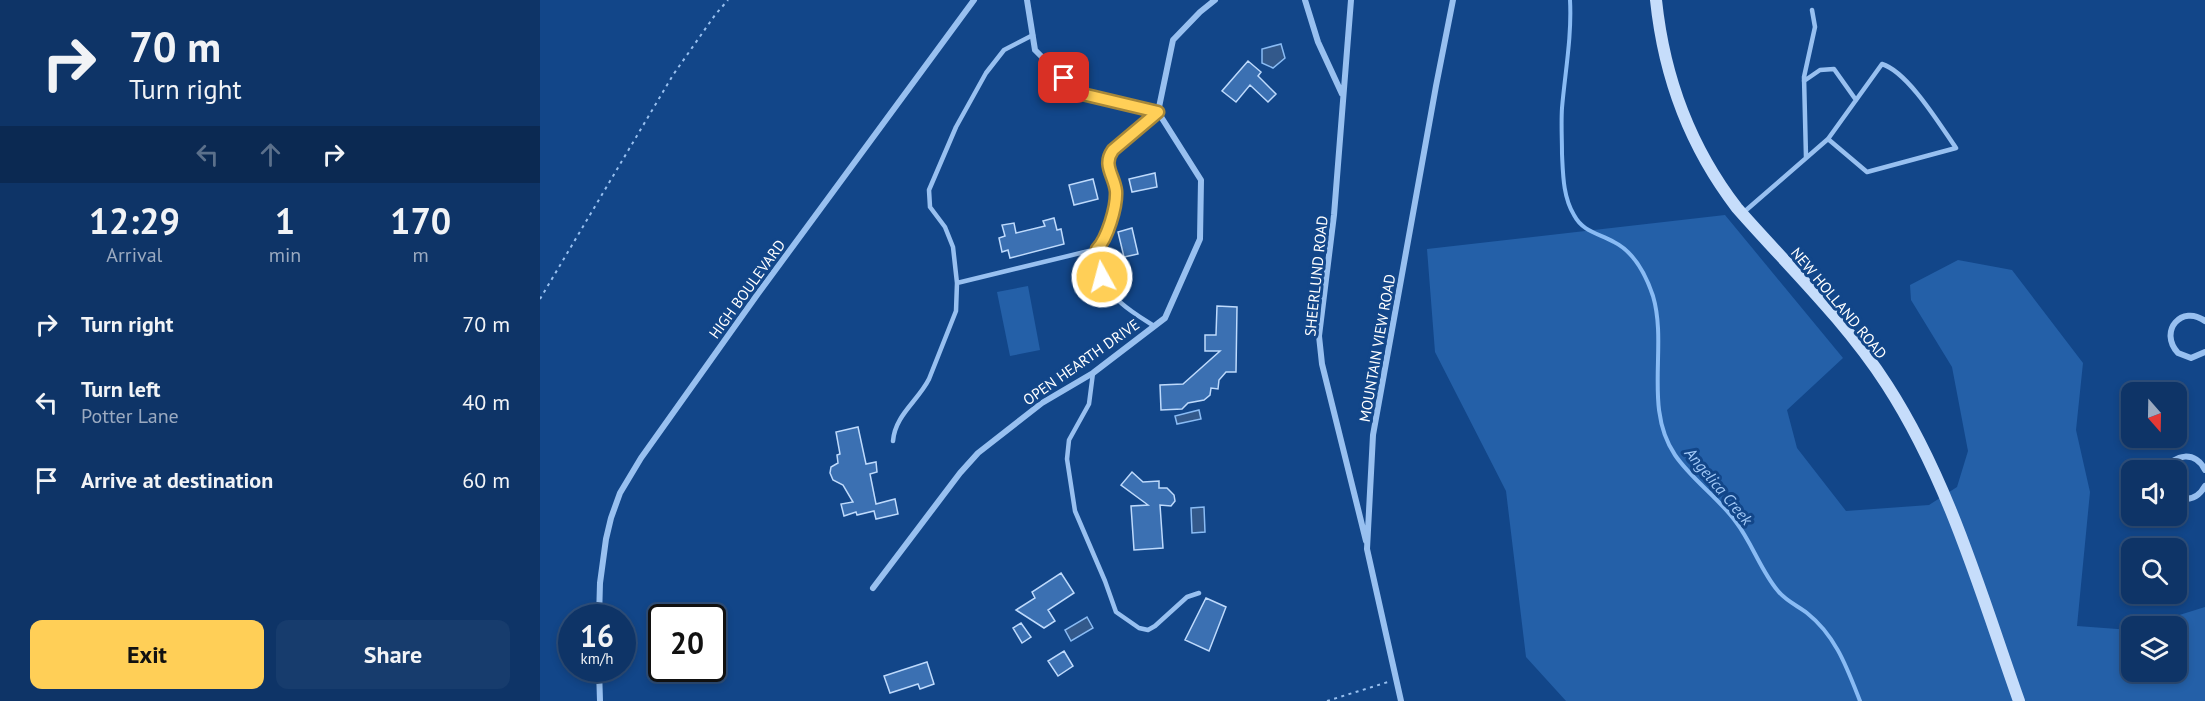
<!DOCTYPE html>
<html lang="en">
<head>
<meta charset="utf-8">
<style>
  :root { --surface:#0e3467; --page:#173c6d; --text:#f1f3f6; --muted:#9baac0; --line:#2e4f7b; --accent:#ffcf57 }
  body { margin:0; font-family:"PT Sans",sans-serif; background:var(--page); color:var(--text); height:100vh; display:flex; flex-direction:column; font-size:22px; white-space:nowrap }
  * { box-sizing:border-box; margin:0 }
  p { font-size:20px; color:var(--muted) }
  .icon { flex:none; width:33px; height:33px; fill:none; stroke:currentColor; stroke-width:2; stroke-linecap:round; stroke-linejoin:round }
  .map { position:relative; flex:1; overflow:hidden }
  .details { display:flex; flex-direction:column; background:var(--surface); width:540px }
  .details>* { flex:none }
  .banner { background:#0e3467; color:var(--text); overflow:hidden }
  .needle { width:39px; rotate:160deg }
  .buttons { position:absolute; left:1581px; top:382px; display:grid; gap:12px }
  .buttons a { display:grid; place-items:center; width:66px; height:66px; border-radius:12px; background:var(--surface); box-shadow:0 3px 9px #0003,0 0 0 2px var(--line); font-size:30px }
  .speed { position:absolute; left:18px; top:604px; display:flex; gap:12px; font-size:30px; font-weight:700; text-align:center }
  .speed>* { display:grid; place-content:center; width:78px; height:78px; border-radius:50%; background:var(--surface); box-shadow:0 3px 9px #0003,0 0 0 2px var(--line); line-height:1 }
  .speed small { font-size:15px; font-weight:400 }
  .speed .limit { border:3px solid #111; border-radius:9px; background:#fff; color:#111 }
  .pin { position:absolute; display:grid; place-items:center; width:51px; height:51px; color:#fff; margin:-26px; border-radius:12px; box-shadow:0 3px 9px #0006 }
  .me { position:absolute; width:66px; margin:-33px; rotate:353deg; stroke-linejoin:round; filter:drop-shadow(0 0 4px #0008) }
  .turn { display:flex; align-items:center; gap:21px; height:126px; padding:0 30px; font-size:27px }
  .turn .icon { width:78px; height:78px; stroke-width:2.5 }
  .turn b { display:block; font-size:42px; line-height:51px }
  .lanes { display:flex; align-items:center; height:57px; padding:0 30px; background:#0003; justify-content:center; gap:30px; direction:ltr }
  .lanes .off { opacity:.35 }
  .eta { display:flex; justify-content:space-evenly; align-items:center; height:102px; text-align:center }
  .eta b { font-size:36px; font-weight:600; line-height:42px }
  .button { display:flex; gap:12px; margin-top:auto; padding:12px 30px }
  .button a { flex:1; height:69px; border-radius:12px; background:var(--accent); color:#111; font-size:24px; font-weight:600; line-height:69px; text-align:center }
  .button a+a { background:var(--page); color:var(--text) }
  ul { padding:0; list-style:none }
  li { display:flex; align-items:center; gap:18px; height:78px; padding:0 30px }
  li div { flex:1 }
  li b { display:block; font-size:22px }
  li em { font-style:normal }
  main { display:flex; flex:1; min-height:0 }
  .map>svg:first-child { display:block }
</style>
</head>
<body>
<main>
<section class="details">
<div class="banner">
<div class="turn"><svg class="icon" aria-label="right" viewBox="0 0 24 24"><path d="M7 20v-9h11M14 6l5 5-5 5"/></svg><div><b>70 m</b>Turn right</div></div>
<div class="lanes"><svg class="icon off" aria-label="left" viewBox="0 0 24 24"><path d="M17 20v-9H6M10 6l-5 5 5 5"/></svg><svg class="icon off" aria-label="ahead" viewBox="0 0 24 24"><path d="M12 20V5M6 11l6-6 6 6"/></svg><svg class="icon" aria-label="right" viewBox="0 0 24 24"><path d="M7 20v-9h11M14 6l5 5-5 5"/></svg></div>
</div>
<div class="eta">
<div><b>12:29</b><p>Arrival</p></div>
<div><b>1</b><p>min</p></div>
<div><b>170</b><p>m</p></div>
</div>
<ul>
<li><svg class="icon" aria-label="right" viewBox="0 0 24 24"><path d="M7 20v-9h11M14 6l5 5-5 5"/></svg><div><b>Turn right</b></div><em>70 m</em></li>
<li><svg class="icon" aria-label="left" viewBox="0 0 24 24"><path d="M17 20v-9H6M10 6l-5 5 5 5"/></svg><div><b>Turn left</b><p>Potter Lane</p></div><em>40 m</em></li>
<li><svg class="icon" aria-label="arrive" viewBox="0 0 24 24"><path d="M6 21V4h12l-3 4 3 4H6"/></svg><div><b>Arrive at destination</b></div><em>60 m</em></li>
</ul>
<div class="button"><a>Exit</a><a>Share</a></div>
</section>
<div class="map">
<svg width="1665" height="701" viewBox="0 0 1665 701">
  <rect width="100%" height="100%" fill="#124689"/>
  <!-- green -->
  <path fill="#2460a8" d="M1185,215L1303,358L1247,410L1257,448L1306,511L1389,505L1417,487L1428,451L1412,367L1371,300L1370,285L1418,260L1472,270L1543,363L1536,430L1550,492L1537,626L1591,630L1592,672H1636V627H1601L1665,607V701H1026L986,657L966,491L895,352L887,249Z
    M488,286L500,350L470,356L457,292Z"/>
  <!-- water -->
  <path fill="#33598b" stroke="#89bbf4" stroke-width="1.5" d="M741,44L745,58L733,68L722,63V49Z
    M659,410L661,419L637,424L635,416Z
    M664,507L665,532L652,533L651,508Z
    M547,617L553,628L531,641L525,630Z"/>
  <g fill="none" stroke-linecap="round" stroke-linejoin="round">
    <!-- stream -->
    <path stroke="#89bbf4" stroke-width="4" d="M1030,0C1032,36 1025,73 1022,108C1021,123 1022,139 1022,154C1023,174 1023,197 1034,215C1043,232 1058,233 1074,242C1094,252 1106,275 1113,296C1128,347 1103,408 1135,455C1152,480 1178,497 1196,522C1212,543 1221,571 1238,591C1246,601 1258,606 1267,613C1296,636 1307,668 1320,701"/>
  </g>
  <!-- building -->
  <path fill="#3b70b2" stroke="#bedafc" stroke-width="1.5" d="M708,61L721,72L718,76L736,94L728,102L710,85L696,102L682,91Z
    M615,173L617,187L592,192L589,179Z
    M553,179L558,199L534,205L529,185Z
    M514,218L517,230L521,229L524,244L470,258L468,250L462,252L459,238L465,236L462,225L474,223L476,233L505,226L503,221Z
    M592,228L598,254L584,257L578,232Z
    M677,306L697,307L696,372H686L679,380L678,389L671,388L670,395L664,400L648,403L642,409L621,410L620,385L643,384L680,351H665V335H676Z
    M318,427L326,464L336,462L337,472L330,474L336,504L355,499L358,514L336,519L334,511L317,515L316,512L304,516L301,504L313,502L303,485L293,480L290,473L291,467L298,463L297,455L300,454L296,432Z
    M592,472L603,482L619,481V488H627L634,495L635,501L631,506L620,505L623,548L594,550L591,506L608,505L581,485Z
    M521,573L534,593L508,610L515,621L504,628L476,610L495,598L492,592Z
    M666,598L686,607L669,651L645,640Z
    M481,623L491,637L482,643L473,628Z
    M524,651L533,666L518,676L508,661Z
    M387,662L394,684L380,689L378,684L350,693L344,676Z"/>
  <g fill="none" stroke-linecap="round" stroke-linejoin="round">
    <!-- path -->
    <path stroke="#98c0f0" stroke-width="2" stroke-dasharray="3 4.5" stroke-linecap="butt" d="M0,299L133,75L175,15L188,0
      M787,701L848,682"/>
    <!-- service -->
    <path stroke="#98c0f0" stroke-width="4.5" d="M1264,81L1280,70L1294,69L1316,100
      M1266,157L1264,77L1275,27L1272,10
      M1204,212L1288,139L1342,64C1368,72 1400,125 1416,148L1327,172L1288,139
      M557,249C559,258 559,269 563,278C572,301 594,313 614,326
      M417,283L557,249C567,239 577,206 575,191C574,175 562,165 573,150L618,112
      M553,373L549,404L529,440L527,459L535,511L565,581L576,612L599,628L608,630L615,626L647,597L659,593
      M353,441C355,415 378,401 389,379L416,311L417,283L413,247L405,227L390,207L389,190L416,127L446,73L464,50L493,35"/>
    <!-- minor -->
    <path stroke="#98c0f0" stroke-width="6" d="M487,0L495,50L538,93L618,112
      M765,0L778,42L802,94
      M811,0L794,215L779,336L782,364L826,541
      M1665,321C1642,304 1618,331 1638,353L1651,358L1665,352
      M1625,471C1634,453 1656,451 1665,470
      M1636,497C1649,502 1659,497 1665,486
      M333,588L420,473L438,453L502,403L553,373L625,318L660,239L661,180L618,112L633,40L660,12L675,0
      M59,618L60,583L66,539L71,518L80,493L101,458L217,295L434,0
      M59,669L60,701
      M861,701L827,549L833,435L896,86L913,0"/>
    <!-- secondary -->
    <path stroke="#c6ddfb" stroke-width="12" d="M1116,0C1124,77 1150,147 1197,208C1248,266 1305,320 1347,385C1409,481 1441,594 1479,701"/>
  </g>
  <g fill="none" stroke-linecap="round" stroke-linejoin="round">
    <!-- route casing -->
    <g stroke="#a68739" stroke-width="15">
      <path id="route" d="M524,78L538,93L618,112L573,150C562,165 574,175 576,191C577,207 567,239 557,249L562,277"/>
    </g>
    <!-- route -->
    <use href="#route" stroke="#ffcf57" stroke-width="10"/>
  </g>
  <g text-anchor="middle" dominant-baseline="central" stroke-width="6" stroke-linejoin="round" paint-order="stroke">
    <!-- street labels -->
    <g font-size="15" fill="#fff" stroke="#124689">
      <text transform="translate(776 276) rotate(-84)">SHEERLUND ROAD</text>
      <text transform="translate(207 289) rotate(-54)">HIGH BOULEVARD</text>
      <text transform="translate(1299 303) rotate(50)">NEW HOLLAND ROAD</text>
      <text transform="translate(837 348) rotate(-80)">MOUNTAIN VIEW ROAD</text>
      <text transform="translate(541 362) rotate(-35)">OPEN HEARTH DRIVE</text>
    </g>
    <!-- water labels -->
    <g font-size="16" font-style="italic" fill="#a3caf8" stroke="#124689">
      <text transform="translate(1179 486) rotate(50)">Angelica Creek</text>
    </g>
  </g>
</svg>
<div class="buttons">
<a><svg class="needle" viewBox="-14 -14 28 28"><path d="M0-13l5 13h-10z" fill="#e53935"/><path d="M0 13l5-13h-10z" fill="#9baac0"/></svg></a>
<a><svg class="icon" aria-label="sound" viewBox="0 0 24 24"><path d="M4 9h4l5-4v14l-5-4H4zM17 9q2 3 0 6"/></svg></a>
<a><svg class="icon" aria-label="search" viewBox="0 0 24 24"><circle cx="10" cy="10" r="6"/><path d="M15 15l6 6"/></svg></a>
<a><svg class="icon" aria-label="layers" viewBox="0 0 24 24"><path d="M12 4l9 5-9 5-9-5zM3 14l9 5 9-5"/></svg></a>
</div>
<div class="speed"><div>16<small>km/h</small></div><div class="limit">20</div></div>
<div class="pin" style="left:524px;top:78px;background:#d93025"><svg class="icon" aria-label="arrive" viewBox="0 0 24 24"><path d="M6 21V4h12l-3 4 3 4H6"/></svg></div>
<svg class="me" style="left:562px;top:277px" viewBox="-20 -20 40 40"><circle r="17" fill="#ffcf57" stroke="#fff" stroke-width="3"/><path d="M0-11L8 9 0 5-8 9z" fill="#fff"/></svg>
</div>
</main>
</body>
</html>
